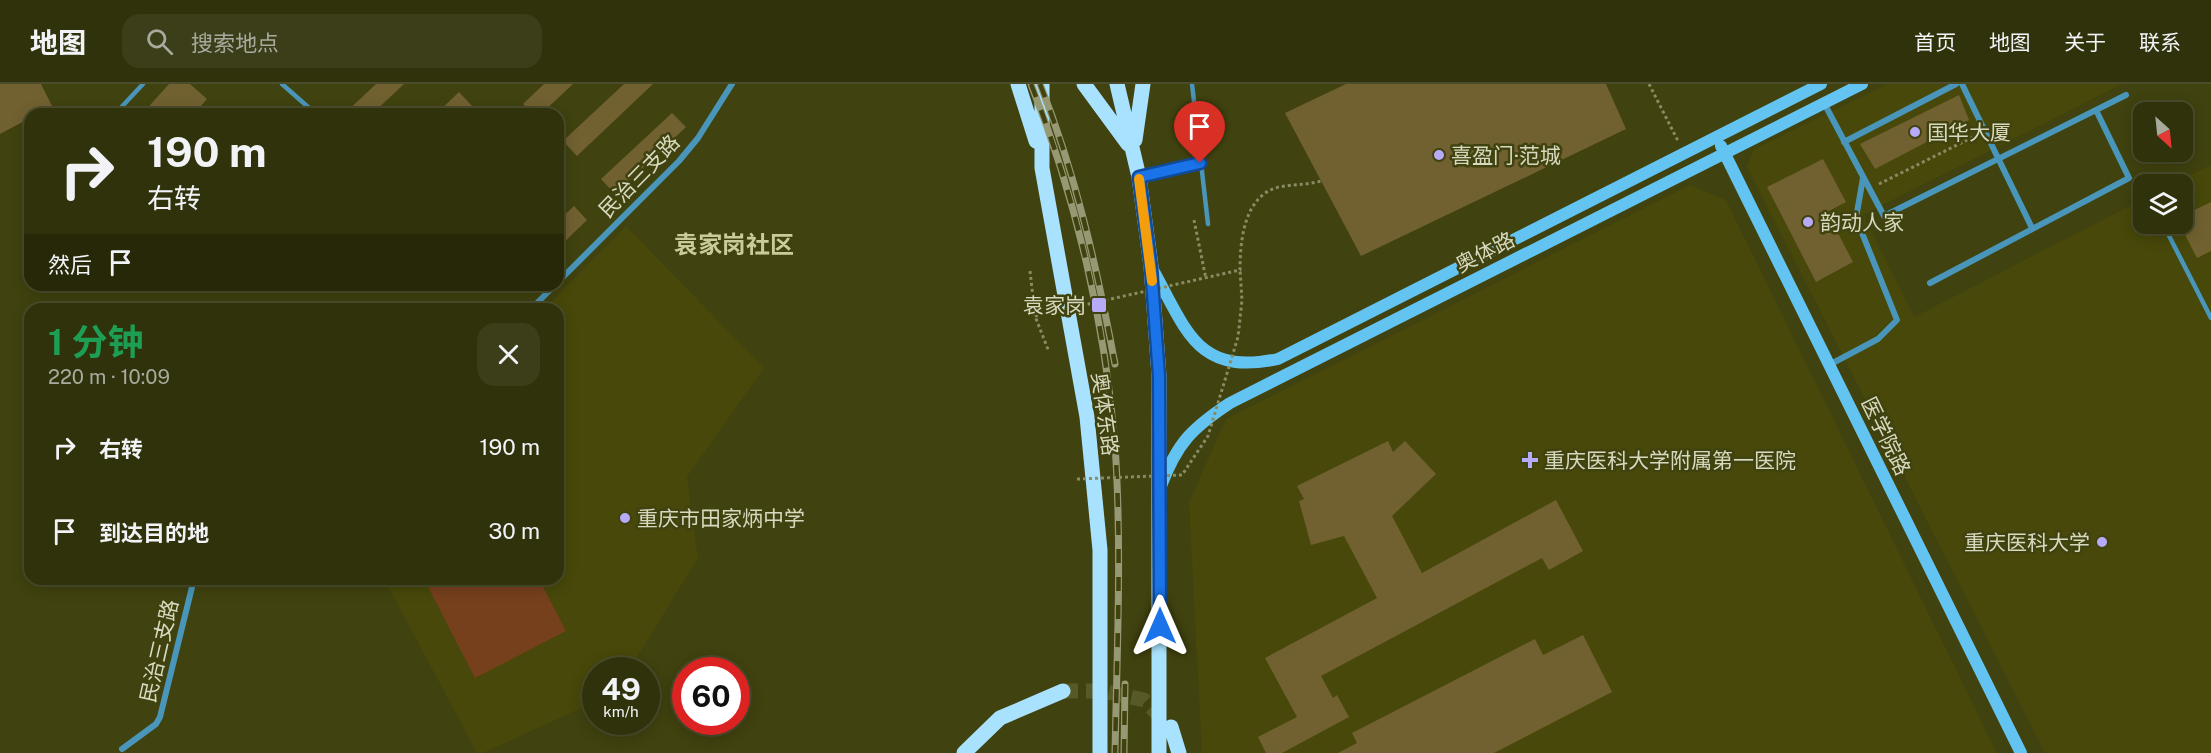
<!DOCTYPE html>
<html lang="zh">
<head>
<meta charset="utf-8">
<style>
  :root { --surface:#30320b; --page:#3c3e19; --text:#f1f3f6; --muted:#a8aa9d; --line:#4b4d2c }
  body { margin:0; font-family:"Public Sans","Noto Sans SC",sans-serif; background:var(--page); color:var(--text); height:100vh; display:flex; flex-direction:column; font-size:22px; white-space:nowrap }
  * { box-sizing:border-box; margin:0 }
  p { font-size:20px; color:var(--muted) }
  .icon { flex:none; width:33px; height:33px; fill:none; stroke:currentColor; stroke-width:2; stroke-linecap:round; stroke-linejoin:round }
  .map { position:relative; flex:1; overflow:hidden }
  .panel { position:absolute; left:24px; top:219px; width:540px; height:282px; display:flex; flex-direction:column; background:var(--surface); border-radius:18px; box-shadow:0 3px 15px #0003,0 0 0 2px var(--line) }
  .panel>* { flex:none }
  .banner { position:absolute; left:24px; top:24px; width:540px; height:183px; border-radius:18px; box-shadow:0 3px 15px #0003,0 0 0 2px var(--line); background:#30320b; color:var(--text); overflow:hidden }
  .needle { width:39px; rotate:153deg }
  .fabs { position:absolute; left:2133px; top:18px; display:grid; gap:12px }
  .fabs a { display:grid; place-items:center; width:60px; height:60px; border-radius:12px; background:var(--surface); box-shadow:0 3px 15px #0003,0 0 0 2px var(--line); font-size:30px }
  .speed { position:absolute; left:582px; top:573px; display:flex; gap:12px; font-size:30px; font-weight:700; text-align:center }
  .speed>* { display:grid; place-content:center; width:78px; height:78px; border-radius:50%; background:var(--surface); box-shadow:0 3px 15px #0003,0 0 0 2px var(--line); line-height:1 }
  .speed small { font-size:15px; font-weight:400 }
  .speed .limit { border:9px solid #d22; background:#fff; color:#111 }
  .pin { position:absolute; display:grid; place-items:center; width:51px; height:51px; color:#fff; margin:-62px -26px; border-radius:50% 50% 50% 0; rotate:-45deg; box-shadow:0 0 6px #0007 }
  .pin .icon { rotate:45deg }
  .me { position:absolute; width:66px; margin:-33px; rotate:0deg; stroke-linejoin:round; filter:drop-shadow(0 0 4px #0008) }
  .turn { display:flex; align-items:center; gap:21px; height:126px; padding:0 24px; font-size:27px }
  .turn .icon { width:78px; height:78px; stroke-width:2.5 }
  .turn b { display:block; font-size:42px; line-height:51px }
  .then { display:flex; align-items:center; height:57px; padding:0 24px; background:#0003; gap:12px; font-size:22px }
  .round { display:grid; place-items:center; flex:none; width:63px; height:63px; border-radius:18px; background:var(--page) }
  .head { display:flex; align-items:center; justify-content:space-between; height:102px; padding:0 24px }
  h1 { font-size:36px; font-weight:700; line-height:45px; color:#1e9e55 }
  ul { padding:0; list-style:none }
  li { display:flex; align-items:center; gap:18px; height:84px; padding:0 24px }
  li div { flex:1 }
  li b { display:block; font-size:22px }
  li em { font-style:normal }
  header { display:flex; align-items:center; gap:36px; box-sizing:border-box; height:84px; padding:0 30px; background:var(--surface); border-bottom:2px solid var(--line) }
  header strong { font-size:28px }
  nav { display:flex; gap:33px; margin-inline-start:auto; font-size:21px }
  .search { width:420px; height:54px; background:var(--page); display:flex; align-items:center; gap:15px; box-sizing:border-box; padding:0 21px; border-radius:18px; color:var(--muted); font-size:22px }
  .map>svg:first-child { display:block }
</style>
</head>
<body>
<header>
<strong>地图</strong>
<div class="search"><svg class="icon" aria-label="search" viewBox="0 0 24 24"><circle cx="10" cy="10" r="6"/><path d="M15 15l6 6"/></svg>搜索地点</div>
<nav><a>首页</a><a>地图</a><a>关于</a><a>联系</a></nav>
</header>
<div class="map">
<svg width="2211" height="669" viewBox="0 0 2211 669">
  <rect width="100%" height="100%" fill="#40420f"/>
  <!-- built -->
  <path fill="#474809" d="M1887,0H2122L1863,131L1914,233L2143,115L2144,140H2182V100H2172L2211,81V669H2045L1747,83L1754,65Z
    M1690,101L1726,116L1997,669H1202L1189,418L1226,335Z
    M626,142L764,284L687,393L698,474L629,586H596L595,618L483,669H477L384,495H558V225H544Z"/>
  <!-- green -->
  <path fill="#76401d" d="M424,495H539L566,547L475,594Z"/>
  <!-- building -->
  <path fill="#716131" d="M0,0H41L52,22L38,30H30V34L0,50Z
    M169,0H190L207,15L194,30H142Z
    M376,0H404L372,30H344Z
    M544,0H573L541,30H533L523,20Z
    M624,0H653L577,72L563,57Z
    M1346,0H1606L1626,45L1361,172L1285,29Z
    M459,8L473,23L465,30H436Z
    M1959,11L1969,36L1875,85L1860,60Z
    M672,29L686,43L615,110L601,95Z
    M1823,75L1846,118L1827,128L1853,178L1816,198L1767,103Z
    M2211,118V167L2197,174L2182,145V132Z
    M574,122L587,136L558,164V137Z
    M1388,357L1393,368L1405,357L1436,390L1392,432L1422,489L1556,416L1583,467L1549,486L1542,474L1321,592L1333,614L1337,611L1349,633L1282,669H1266L1258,653L1297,633L1265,574L1377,514L1344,452L1311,461L1299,417L1304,415L1297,402Z
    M1583,551L1612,608L1494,669H1338L1357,659L1352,649L1535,555L1543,571Z"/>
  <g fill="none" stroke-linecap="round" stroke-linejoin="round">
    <!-- primary-tunnel -->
    <path stroke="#575929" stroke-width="15" stroke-dasharray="15 8" stroke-linecap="butt" d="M1063,607H1103L1144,616L1165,637"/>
    <!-- path -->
    <path stroke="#898b64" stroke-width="3" stroke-dasharray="3 3" stroke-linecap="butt" d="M1649,0L1678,57
      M1879,100L1975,52
      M1194,136L1206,195
      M1030,187L1035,232L1049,268"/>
    <!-- lane -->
    <path stroke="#4996ba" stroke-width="4.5" d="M282,0L316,30
      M1192,0L1208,140
      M115,30L143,0
      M1141,92L1200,79
      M2163,140L2211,234"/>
    <!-- street -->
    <path stroke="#4996ba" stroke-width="6" d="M1962,0L2032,144
      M1824,19L1884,132L2126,11
      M1844,58L1956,0
      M558,198L679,77L698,54L732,0
      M1930,199L2129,94L2096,26
      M531,225L555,201
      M1829,281L1878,255L1897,236L1856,134L1863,94
      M122,665L156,640L160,633L194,495"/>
    <!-- secondary -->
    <path stroke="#63c4f1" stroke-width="12" d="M1721,62L2021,669
      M1153,186C1187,247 1197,292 1278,275L1821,0
      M1161,402C1177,359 1192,344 1230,319L1862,0"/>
    <!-- primary -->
    <path stroke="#a9e2fe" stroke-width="15" d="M1018,0L1036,57
      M1042,0V84L1087,333L1100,466V669
      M1084,0L1128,60
      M1117,0L1139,93L1151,182L1159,292V669
      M1135,56L1143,0
      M1171,643L1179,669
      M964,669L1000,634L1063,607"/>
    <!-- rail casing -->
    <g stroke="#979974" stroke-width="7">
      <path id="rail" d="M1031,0C1076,114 1105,239 1115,361C1122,463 1117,567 1115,669
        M1040,0C1076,91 1097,184 1115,280
        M1124,669L1125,600"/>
    </g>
    <!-- rail -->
    <use href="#rail" stroke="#40420f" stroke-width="4.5" stroke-dasharray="14" stroke-linecap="butt"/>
    <!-- path-bridge -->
    <path stroke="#898b64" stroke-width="3" stroke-dasharray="3 3" stroke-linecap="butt" d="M1035,232L1240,186C1240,157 1244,111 1279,103C1293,100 1307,101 1321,97
      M1077,395L1182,391L1208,352L1238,253L1242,216L1240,186"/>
  </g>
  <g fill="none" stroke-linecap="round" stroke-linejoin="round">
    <!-- route casing -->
    <g stroke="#114b97" stroke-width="15">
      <path id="route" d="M1160,542L1159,292L1151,183L1139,93L1200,79"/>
    </g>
    <!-- route -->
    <use href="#route" stroke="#1a73e8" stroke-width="10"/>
    <!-- slow -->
    <path stroke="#f59e0b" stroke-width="10" d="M1139,95L1152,197"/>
  </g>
  <!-- markers -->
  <g fill="#b7abf8" stroke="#40420f" stroke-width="2">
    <circle cx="1915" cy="48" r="6"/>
    <circle cx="1439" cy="71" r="6"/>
    <circle cx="1808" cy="138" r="6"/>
    <rect x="1091" y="213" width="16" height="16" rx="3"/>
    <path d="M1527 367h6v6h6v6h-6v6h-6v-6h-6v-6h6z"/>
    <circle cx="625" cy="434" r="6"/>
    <circle cx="2102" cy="458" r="6"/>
  </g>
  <g text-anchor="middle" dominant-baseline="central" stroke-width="5" stroke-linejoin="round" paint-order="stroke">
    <!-- poi labels -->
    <g font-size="21" fill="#d7d9bf" stroke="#40420f" text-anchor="start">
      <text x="1927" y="48">国华大厦</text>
      <text x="1451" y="71">喜盈门·范城</text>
      <text x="1820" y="138">韵动人家</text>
      <text x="1086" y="221" text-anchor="end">袁家岗</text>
      <text x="1544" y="376">重庆医科大学附属第一医院</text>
      <text x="637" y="434">重庆市田家炳中学</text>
      <text x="2090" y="458" text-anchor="end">重庆医科大学</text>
    </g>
    <!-- street labels -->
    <g font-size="21" fill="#d7d9bf" stroke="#40420f">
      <text transform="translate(639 92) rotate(-46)">民治三支路</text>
      <text transform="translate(1485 168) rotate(-27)">奥体路</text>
      <text transform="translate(1105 330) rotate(82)">奥体东路</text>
      <text transform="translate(1886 352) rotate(64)">医学院路</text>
      <text transform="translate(159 567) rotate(-77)">民治三支路</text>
    </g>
    <!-- quarter labels -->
    <g font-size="24" font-weight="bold" fill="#c9cc98" stroke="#40420f">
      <text x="734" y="160">袁家岗社区</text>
    </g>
  </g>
</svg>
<div class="fabs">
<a><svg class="needle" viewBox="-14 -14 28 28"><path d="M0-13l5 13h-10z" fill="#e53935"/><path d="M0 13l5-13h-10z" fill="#a8aa9d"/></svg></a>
<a><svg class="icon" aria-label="layers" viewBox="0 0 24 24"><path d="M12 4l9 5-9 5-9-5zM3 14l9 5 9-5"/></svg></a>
</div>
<div class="speed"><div>49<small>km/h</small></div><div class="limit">60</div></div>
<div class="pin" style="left:1200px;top:79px;background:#d93025"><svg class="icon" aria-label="arrive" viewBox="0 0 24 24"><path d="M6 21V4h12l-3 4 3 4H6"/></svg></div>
<svg class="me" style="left:1160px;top:542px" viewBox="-20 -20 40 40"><path d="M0-17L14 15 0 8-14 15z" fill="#1a73e8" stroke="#fff" stroke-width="4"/></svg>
<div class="banner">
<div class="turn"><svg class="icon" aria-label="right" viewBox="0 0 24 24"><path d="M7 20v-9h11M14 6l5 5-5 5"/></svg><div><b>190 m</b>右转</div></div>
<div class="then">然后<svg class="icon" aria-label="arrive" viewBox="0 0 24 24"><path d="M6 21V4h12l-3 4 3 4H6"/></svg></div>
</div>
<section class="panel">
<div class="head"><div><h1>1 分钟</h1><p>220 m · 10:09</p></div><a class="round"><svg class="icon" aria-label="close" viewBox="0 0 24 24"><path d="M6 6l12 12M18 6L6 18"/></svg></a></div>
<ul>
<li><svg class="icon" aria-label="right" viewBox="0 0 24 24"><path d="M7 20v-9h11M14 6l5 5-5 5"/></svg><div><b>右转</b></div><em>190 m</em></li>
<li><svg class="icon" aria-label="arrive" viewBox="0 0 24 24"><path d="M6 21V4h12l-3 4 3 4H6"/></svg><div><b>到达目的地</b></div><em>30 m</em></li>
</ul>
</section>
</div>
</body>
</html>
